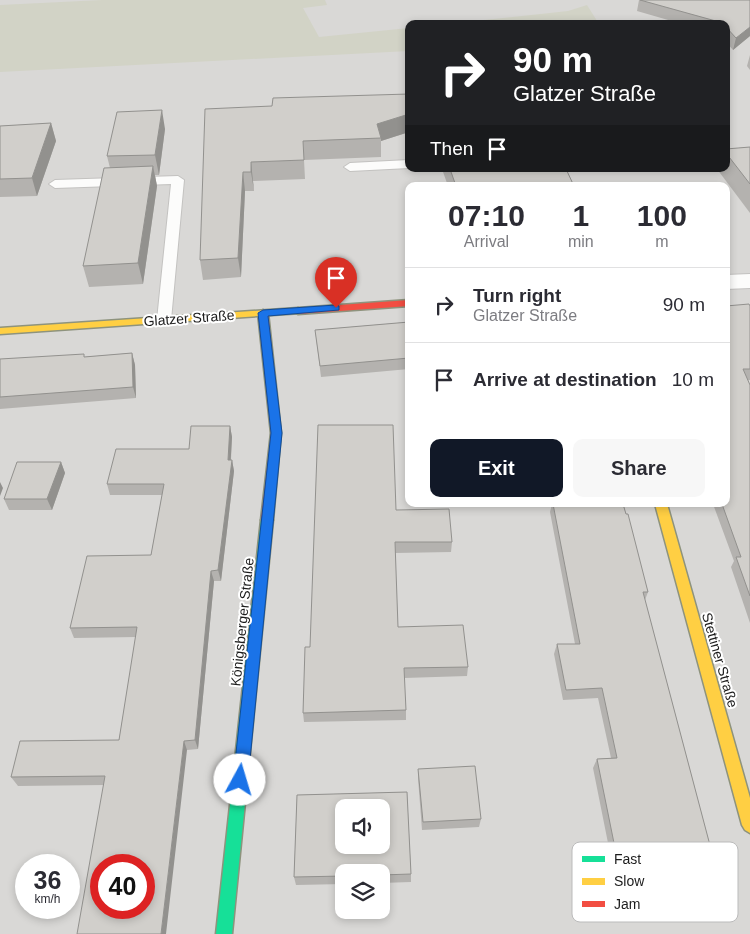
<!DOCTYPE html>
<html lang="en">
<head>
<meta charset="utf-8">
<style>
  :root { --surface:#fff; --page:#f7f7f7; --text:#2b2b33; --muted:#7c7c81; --line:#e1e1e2; --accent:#111827 }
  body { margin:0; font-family:Arial,sans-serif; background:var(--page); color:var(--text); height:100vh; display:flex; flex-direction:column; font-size:19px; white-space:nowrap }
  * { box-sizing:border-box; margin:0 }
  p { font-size:16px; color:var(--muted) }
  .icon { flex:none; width:28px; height:28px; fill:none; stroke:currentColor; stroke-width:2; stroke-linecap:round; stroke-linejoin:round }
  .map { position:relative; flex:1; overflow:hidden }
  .sheet { position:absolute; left:405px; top:182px; width:325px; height:325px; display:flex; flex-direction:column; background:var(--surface); border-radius:10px; box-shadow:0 2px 8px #0003 }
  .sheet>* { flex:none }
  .top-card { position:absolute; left:405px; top:20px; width:325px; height:152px; border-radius:10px; box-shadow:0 2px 8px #0003; background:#202124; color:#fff; overflow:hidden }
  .buttons { position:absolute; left:335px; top:799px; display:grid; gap:10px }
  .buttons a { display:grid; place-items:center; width:55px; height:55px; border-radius:10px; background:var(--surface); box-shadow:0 2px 8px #0003; font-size:25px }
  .speed { position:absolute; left:15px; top:854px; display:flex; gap:10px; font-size:25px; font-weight:700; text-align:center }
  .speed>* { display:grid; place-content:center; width:65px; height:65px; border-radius:50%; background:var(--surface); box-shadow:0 2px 8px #0003; line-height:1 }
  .speed small { font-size:12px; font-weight:400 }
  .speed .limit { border:8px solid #d22; background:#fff; color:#111 }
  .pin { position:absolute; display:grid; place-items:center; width:42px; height:42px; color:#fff; margin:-51px -21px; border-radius:50% 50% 50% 0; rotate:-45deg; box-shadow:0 0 5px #0007 }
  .pin .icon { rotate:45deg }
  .me { position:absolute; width:55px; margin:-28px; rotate:6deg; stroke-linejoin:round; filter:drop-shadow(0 0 4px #0008) }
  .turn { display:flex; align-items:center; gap:18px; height:105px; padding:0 25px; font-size:22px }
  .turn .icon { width:65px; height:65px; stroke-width:2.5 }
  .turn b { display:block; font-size:35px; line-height:42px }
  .then { display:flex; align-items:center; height:48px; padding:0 25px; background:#0003; gap:10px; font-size:19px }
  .eta { display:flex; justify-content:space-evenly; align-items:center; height:85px; text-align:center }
  .eta b { font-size:30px; font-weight:700; line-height:35px }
  .cta { display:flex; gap:10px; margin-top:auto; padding:10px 25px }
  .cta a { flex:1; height:58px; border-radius:10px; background:var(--accent); color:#fff; font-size:20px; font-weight:700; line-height:58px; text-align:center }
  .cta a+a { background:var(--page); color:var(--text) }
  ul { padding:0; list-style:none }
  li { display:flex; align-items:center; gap:15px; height:75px; padding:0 25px; border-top:1px solid var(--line) }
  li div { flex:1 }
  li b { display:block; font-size:19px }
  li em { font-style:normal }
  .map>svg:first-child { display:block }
</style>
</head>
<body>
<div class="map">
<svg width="750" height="934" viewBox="0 0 750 934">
  <rect width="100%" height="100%" fill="#eae9e4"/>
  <!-- residential -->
  <path fill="#d9d8d6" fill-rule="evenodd" d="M0,0H750V934H0ZM409,24H726V169H409ZM409,186H726V504H409ZM344,808H381V845H344ZM26,865H69V908H26ZM101,865H144V908H101ZM344,872H381V910H344Z"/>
  <!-- construction -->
  <path fill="#d2d3c6" d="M102,0H325L327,5L303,8L319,37L409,28V51L0,72V5Z
    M587,5L599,24H447L568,11Z"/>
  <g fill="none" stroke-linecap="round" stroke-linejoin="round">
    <!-- lane casing -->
    <g stroke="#c3c2c0" stroke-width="2">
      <path id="lane" d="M409,160V168L350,171L344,167L350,163Z
        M178,176L184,180L171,320L169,323H159L157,320L171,184L55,188L49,184L55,180Z"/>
    </g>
    <!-- street casing -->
    <g stroke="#c3c2c0" stroke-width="2">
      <path id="street" d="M750,274V288L726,289V275Z"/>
    </g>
    <!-- fast casing -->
    <g stroke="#8e937d" stroke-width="3">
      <path id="fast" d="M267,515L271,517L273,520L232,934H216L261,520L263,517Z"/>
    </g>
    <!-- slow casing -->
    <g stroke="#8e937d" stroke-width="3">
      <path id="slow" d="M298,308L303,311L301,313L0,334V328Z
        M655,504H667L750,798V833L745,830L742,825Z"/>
    </g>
    <!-- jam casing -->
    <g stroke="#8e937d" stroke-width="3">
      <path id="jam" d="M409,300V306L298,314L293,311L298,308Z
        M263,310L268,313L281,433L273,520L271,523H263L261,520L271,433L258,313Z"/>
    </g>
    <!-- lane -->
    <use href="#lane" fill="#fcfcfb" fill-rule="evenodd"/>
    <!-- street -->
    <use href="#street" fill="#fcfcfb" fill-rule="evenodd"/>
    <!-- fast -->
    <use href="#fast" fill="#16e098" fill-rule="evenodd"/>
    <!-- slow -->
    <use href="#slow" fill="#ffcf43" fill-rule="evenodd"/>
    <!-- jam -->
    <use href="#jam" fill="#f24e42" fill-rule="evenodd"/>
  </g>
  <!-- wall -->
  <path fill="#b4b2af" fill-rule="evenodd" d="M639,0H750V36L733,50L726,42V24H682L637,11Z
    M750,55V70L747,66Z
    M409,94V132L381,141V157L304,160L305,179L253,181L254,191H245L241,277L203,280L200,260L272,106Z
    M51,123L56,141L37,196L0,197V126Z
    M165,129L159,175H155L157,186L143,284L89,287L83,266L110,168L107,156Z
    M750,147V213L717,169H726V149Z
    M442,169H566L574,186H448Z
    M750,306V380H748L750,385V623L731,567L734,561L713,504H726Z
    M409,322V369L321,377L315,330Z
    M132,353L135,365L136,398L0,409V359L85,357Z
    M230,426L232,437L231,460H232L234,471L221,581H214L198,749L187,750L104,785L18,786L11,777L119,740L136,637L74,638L70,628L151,555L162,495H110L107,484L189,449Z
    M61,462L65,473L52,510H9L4,499Z
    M552,504H623L648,592L645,600L725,902L718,909L583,912L574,857L577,849L609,848L593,768L597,759L611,758L598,698L563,700L554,654L557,644H575L550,512Z
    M396,510L452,542L451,552L395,553L398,627L468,667L467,676L404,678L406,710V720L304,722L303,713L310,647Z
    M418,769L481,819L479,827L422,830L418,778Z
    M407,792L411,874V882L381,883V872H344V884L296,885L294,877L297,795ZM344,808H381V845H344Z"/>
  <!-- shaded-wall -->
  <path fill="#92918e" d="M750,27V36L733,50L736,38Z
    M162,110L165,129L159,175L155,155Z
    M409,114V132L381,141V138L377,124Z
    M51,123L56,141L37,196L32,178Z
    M251,162L253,181L254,191L251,172Z
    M153,166L157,186L143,284L138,263Z
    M243,172L245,191L241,277L238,258Z
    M132,353L135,365L136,398L133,387Z
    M230,426L232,437L230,471L228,460Z
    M232,460L234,471L221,581L218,570Z
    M61,462L65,473L52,510L47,499Z
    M0,482L3,488L0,496Z
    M211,571L214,581L198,749L195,740Z
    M184,741L187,750L166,934H161Z"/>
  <!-- building -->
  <path fill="#d1cfcb" stroke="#92918e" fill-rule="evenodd" d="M640,0H750V27L736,38L726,27V24H724L723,23Z
    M409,94V114L377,124L381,138L303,141L304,160L251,162V172H243L238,258L200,260L205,109L272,106L273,98Z
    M162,110L155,155L107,156L117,112Z
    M51,123L32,178L0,179V126Z
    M750,147V184L726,153V149Z
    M153,166L138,263L83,266L104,168Z
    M450,169H566L574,186H456Z
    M749,304L750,306V369H743L750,385V596L736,557H741L722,504H726V306Z
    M409,322V358L320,366L315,330Z
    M132,353L133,387L0,397V359L84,354V357Z
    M318,425H393L396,510L449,509L452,542H395L398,627L463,625L468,667L404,668L406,710L303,713L305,647H310Z
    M191,426H230L228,460H232L218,570L211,571L195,740L184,741L161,934H77L105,776L11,777L20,741L119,740L137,627L70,628L87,556L151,555L164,484H107L116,449H189ZM101,865H144V908H101Z
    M17,462H61L47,499H4Z
    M553,504H623L626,514H628L648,592H643L725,902L587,905L577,849L615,848L597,759L617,758L602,688L566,690L557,644H580Z
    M475,766L481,819L423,822L418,769Z
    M407,792L411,874L381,875V872H344V876L294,877L297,795ZM344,808H381V845H344Z"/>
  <!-- route -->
  <path fill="#1a73e8" stroke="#114b97" d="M336,305L339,306V310L268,316L282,433L248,780L246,785L240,787L235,785L233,780L271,433L258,313L263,310Z"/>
  <g text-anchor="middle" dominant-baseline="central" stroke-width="4" stroke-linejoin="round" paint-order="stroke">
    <!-- street labels -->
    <g font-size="14" fill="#1c1c1c" stroke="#fff">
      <text transform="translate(189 318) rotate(-4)">Glatzer Straße</text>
      <text transform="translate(242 622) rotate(-84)">Königsberger Straße</text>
      <text transform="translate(720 660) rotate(74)">Stettiner Straße</text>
    </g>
  </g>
  <!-- legend -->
  <rect x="572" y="842" width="166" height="80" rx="8" fill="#fff" stroke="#bbb" stroke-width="1"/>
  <rect x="582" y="856" width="23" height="6" fill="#16e098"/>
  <rect x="582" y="878" width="23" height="7" fill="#ffcf43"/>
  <rect x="582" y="901" width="23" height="6" fill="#f24e42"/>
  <g font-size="14" fill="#1c1c1c">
    <text x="614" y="864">Fast</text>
    <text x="614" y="886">Slow</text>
    <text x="614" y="909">Jam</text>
  </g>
</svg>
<div class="buttons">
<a><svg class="icon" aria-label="sound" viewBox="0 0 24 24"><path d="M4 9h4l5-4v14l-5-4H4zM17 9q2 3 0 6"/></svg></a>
<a><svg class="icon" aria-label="layers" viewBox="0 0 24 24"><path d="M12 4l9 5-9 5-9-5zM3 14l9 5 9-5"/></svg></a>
</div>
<div class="speed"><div>36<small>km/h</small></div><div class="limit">40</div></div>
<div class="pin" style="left:336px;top:308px;background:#d93025"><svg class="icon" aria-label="arrive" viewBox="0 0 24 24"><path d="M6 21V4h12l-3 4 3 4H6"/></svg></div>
<svg class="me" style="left:240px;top:780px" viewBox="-20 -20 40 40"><circle r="19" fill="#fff"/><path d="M0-13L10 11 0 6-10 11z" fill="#1a73e8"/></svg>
<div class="top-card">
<div class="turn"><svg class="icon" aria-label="right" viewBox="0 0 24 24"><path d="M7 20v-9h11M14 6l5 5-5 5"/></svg><div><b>90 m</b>Glatzer Straße</div></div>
<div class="then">Then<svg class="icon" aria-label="arrive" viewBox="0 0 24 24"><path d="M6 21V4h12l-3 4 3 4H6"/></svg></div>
</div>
<section class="sheet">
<div class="eta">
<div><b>07:10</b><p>Arrival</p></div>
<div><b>1</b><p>min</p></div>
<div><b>100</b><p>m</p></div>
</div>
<ul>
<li><svg class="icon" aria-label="right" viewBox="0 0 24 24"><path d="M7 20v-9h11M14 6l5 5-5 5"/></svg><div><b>Turn right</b><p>Glatzer Straße</p></div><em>90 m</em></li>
<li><svg class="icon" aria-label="arrive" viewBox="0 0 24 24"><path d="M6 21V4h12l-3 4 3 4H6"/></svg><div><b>Arrive at destination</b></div><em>10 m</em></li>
</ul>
<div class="cta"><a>Exit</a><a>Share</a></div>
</section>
</div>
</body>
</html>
